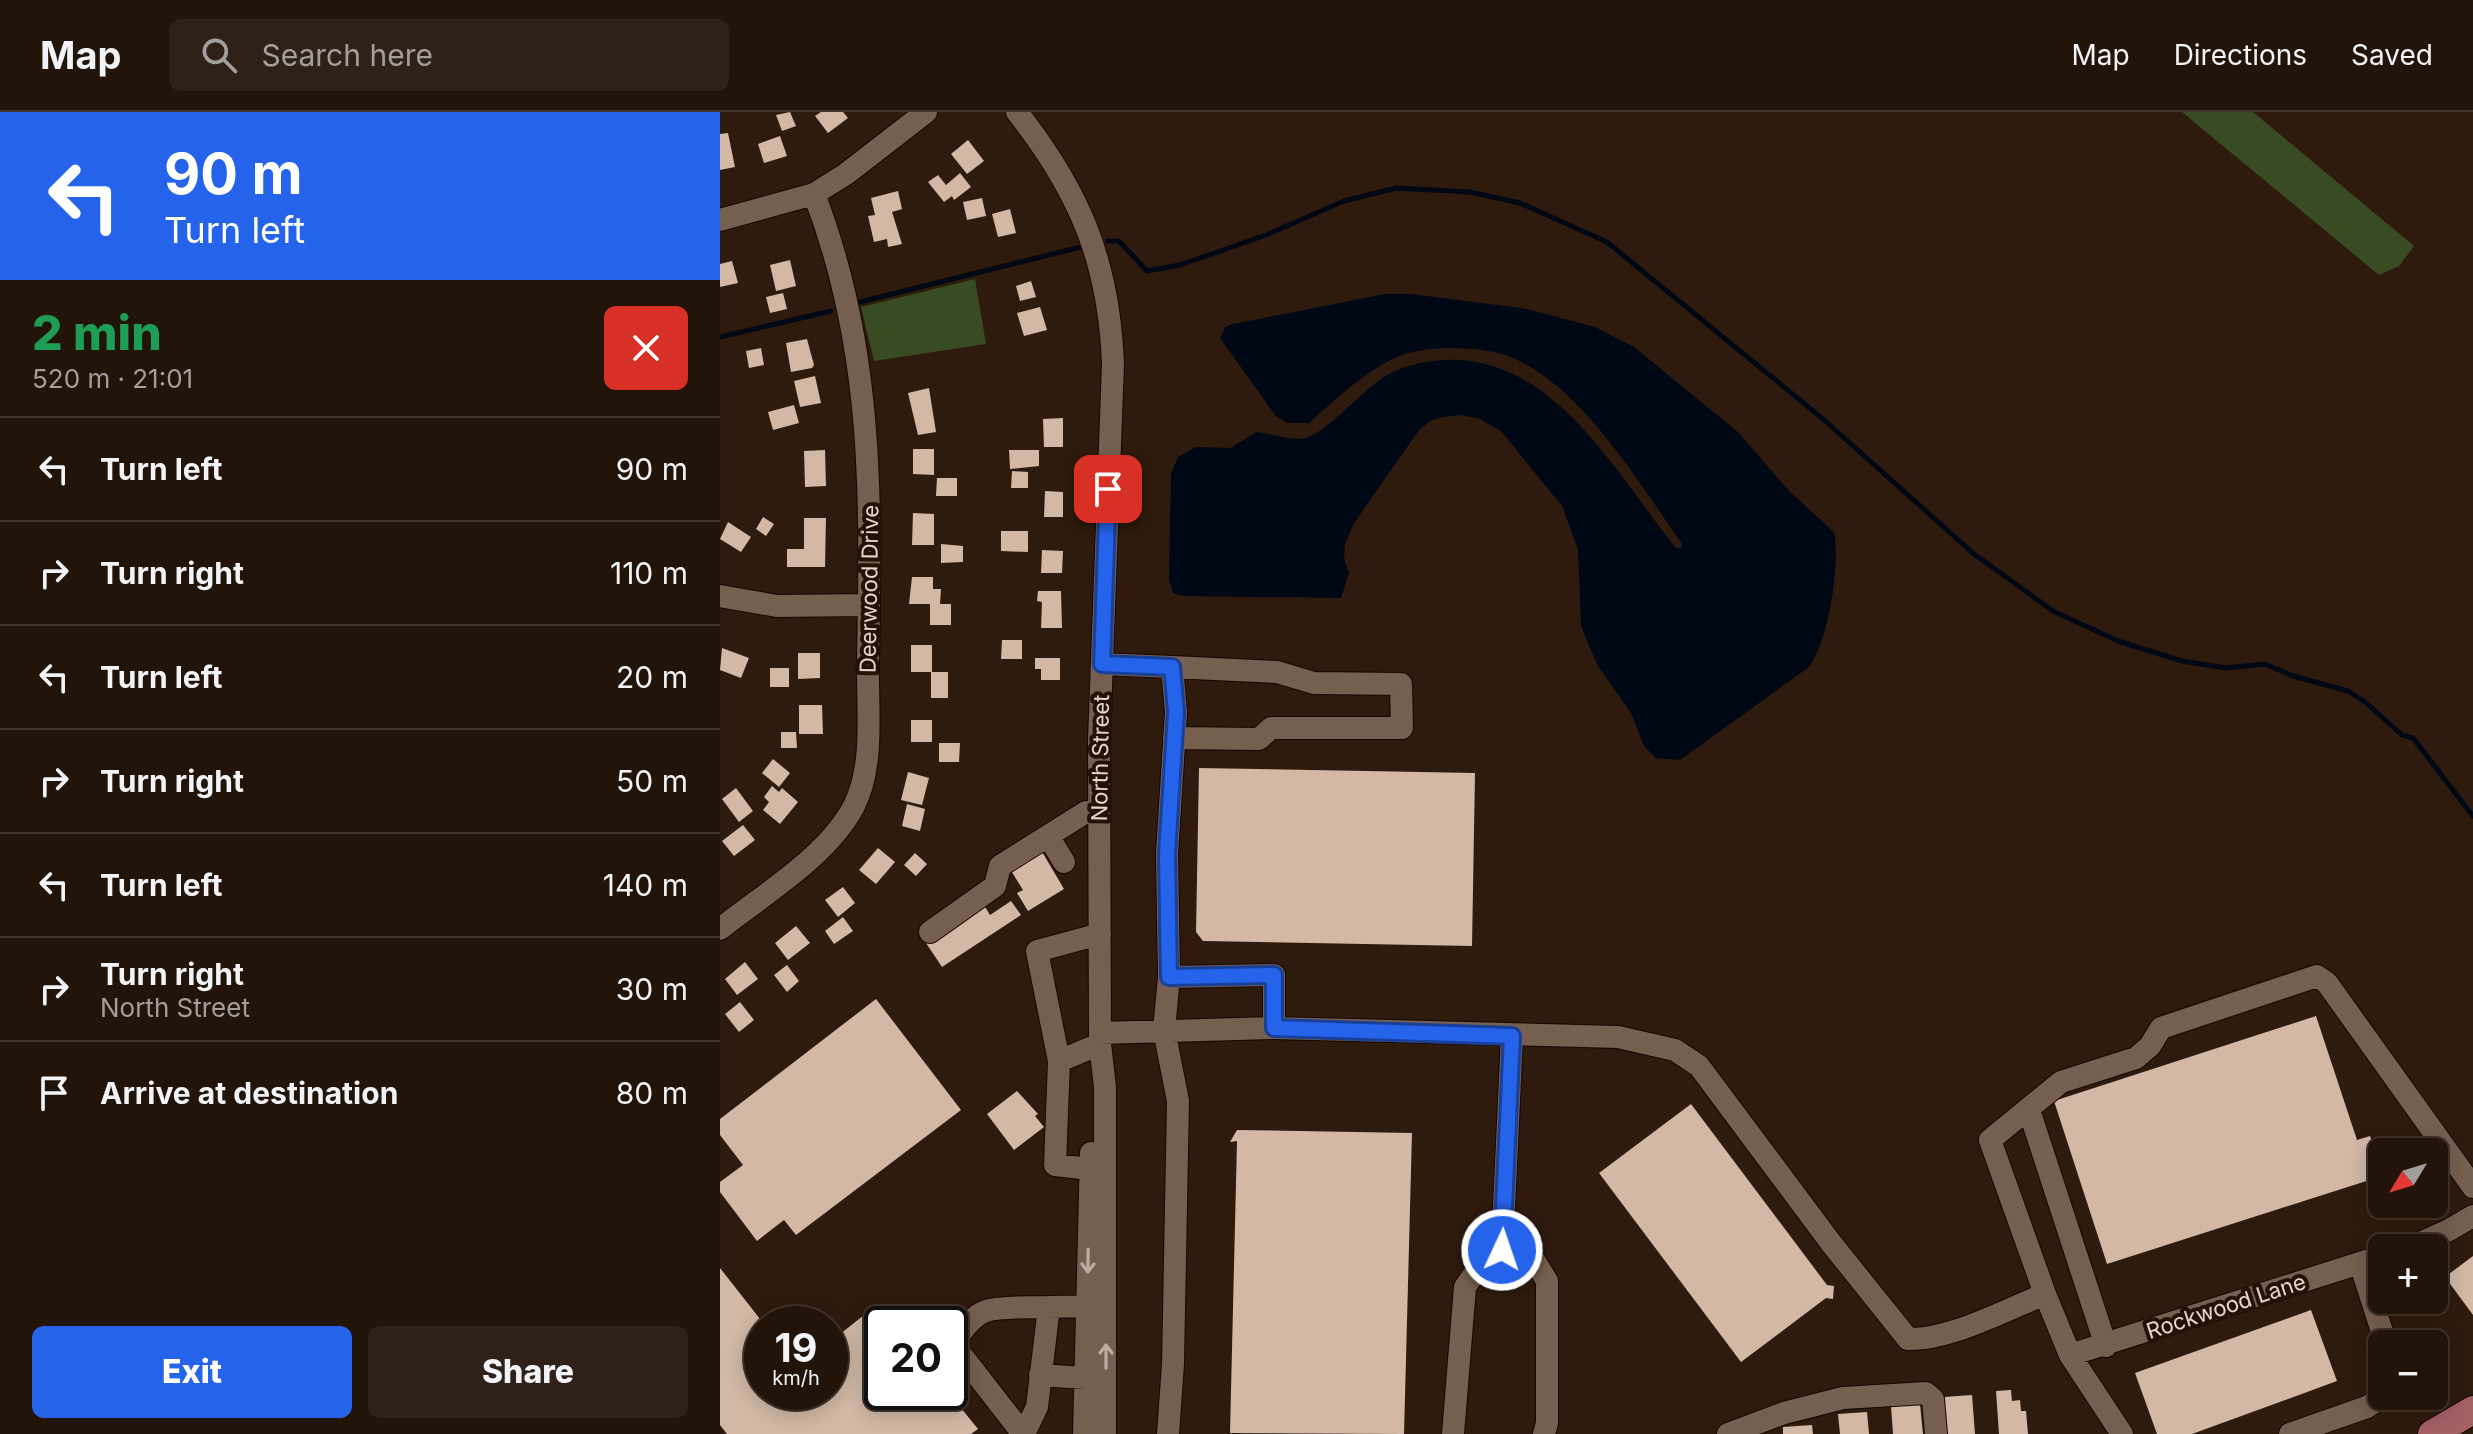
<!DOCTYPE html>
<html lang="en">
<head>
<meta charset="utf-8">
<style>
  :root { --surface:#23140a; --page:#2f2118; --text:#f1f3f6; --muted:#a39e9c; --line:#40332b; --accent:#2563eb }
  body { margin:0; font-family:Inter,sans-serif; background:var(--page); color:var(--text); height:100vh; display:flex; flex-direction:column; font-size:30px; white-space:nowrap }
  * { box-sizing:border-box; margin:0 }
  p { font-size:26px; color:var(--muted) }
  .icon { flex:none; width:44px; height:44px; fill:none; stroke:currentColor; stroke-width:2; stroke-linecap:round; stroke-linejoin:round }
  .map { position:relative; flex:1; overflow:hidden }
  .panel { display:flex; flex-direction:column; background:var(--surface); width:720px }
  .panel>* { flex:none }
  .hud { background:#2563eb; color:#fff; overflow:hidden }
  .needle { width:52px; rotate:232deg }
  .controls { position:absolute; left:1648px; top:1026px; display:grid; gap:16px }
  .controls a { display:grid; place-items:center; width:80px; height:80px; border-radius:12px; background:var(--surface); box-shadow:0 4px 20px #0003,0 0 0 2px var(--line); font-size:40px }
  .speed { position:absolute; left:24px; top:1194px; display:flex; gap:16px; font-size:40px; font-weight:700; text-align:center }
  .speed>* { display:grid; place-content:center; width:104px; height:104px; border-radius:50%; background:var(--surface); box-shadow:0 4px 20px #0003,0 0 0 2px var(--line); line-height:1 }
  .speed small { font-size:20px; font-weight:400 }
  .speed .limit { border:4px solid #111; border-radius:12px; background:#fff; color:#111 }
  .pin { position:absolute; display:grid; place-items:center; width:68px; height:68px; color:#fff; margin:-34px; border-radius:16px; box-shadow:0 4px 12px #0006 }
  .me { position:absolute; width:88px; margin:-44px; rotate:3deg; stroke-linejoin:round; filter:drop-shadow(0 0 6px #0008) }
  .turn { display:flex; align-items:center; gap:28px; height:168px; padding:0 32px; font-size:36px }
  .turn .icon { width:104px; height:104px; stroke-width:2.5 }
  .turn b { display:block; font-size:56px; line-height:68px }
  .round { display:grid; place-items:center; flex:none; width:84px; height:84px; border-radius:12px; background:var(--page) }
  .headline { display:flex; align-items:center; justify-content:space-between; height:136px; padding:0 32px }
  h1 { font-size:48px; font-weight:800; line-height:60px; color:#1e9e55 }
  .action { display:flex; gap:16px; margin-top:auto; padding:16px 32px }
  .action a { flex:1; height:92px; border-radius:12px; background:var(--accent); color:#fff; font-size:32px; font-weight:800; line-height:92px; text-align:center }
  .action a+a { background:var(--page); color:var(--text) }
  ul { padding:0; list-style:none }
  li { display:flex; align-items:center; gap:24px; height:104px; padding:0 32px; border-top:2px solid var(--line) }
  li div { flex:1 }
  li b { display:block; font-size:30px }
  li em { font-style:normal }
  header { display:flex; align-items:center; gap:48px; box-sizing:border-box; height:112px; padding:0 40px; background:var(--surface); border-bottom:2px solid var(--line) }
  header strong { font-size:38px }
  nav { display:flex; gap:44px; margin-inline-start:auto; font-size:28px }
  .search { width:560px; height:72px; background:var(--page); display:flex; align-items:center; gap:20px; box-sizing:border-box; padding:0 28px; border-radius:12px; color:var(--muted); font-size:30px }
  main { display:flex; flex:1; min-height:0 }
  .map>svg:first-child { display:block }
</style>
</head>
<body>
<header>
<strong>Map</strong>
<div class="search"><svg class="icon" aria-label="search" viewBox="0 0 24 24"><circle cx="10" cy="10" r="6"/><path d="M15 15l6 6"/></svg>Search here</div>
<nav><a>Map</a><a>Directions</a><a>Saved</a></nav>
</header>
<main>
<section class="panel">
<div class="hud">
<div class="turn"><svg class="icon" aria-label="left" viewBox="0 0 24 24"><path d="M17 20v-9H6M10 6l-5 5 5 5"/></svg><div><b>90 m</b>Turn left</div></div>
</div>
<div class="headline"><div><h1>2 min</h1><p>520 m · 21:01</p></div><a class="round" style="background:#d93025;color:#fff"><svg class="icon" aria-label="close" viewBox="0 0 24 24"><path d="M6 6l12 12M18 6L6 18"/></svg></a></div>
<ul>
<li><svg class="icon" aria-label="left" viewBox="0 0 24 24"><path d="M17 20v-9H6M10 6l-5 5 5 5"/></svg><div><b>Turn left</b></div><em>90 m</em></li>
<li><svg class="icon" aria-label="right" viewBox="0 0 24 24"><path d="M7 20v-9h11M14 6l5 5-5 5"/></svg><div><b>Turn right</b></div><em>110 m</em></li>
<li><svg class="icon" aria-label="left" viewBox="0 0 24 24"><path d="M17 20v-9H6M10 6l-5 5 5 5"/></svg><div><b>Turn left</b></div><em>20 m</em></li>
<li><svg class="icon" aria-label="right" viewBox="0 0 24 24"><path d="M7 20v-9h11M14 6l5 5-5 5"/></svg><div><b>Turn right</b></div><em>50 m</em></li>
<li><svg class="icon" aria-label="left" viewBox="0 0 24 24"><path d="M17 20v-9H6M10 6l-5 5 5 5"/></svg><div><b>Turn left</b></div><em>140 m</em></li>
<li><svg class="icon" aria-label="right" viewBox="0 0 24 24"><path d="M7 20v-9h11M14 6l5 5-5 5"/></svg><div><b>Turn right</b><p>North Street</p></div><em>30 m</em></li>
<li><svg class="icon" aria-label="arrive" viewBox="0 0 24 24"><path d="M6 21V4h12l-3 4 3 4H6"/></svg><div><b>Arrive at destination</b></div><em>80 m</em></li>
</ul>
<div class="action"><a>Exit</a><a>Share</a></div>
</section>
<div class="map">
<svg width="1753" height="1322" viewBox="0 0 1753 1322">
  <rect width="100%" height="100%" fill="#2f1b0d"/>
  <!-- green -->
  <path fill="#394b23" d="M1462,0H1533L1694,134L1679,154L1659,163Z
    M255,167L266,232L154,249L141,195Z"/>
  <!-- water -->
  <path fill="#000715" d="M665,182H691L807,197L875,215L914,235L1018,320L1069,379L1114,420C1121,451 1108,530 1089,555L960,648L936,646L924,634L911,601L878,554L867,529L861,513L858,438L842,394L781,319L760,307L741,303L723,305L710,309L699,318L634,411L625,432L624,447L629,461L621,486L463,484L453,481L449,468L451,362L458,345L476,335L510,336L537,320C554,322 568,329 585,326C603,323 643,279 662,266C681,254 703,249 725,248C834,243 896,362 956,436H961L962,432C919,371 858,268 785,243C769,238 753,237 737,236C717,236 695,237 677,245C644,260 616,287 589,311H567L556,304L500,226L505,215L513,212Z"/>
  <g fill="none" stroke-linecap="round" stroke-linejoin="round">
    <!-- stream -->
    <path stroke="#000715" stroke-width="5" d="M388,129H399L427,159L460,153L546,123L624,89L676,76L750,80L800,91L887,130L1103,307L1254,442L1333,499L1398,529L1462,549L1506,556L1545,552L1573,564L1628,579L1645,590L1682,623L1693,626L1753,704
      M140,190L365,134
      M0,225L111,199"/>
  </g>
  <!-- building -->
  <path fill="#d2b8a5" d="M70,0L76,14L62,19L56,3Z
    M101,0H123L128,6L108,21L95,4Z
    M8,21L15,55L0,58V22Z
    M60,24L67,44L44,51L38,32Z
    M248,28L264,49L247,62L231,42Z
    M240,61L251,75L234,88L232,84L224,90L208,70L218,63L226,73Z
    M178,79L182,97L172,100L182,132L168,135L167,127L154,130L148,104L155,103L151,86Z
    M262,86L266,104L247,108L243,90Z
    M290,97L296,121L278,125L272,102Z
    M70,148L76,174L56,179L50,153Z
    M12,149L18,171L0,175V152Z
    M311,169L316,185L300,189L296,174Z
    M63,181L67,197L50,201L46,185Z
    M320,195L327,218L304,224L297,201Z
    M87,227L94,253L92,256L71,260L66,231Z
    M41,236L44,253L29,256L26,239Z
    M95,264L101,291L80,295L74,269Z
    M209,276L216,320L198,323L188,281Z
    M74,293L79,311L53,318L48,300Z
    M343,306V335H324L323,307Z
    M193,337H214V363L193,362Z
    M105,338L106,374L85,375L84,339Z
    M289,338H319V354L290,357Z
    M292,359L308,360V376H291Z
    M217,366H237V384H216Z
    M325,379L343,380V405H324Z
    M193,401L214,402V433H192Z
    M43,405L54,412L46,424L36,417Z
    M84,406H106L105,455H67V437H84Z
    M8,410L31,425L21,440L0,427Z
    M281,419H308V440L281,439Z
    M221,432L243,434V450L221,451Z
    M322,438L343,439L342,461H321Z
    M192,465H213V477H221L220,492H231V513H210V492H189Z
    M318,479H341L342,516H321L322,490L317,489Z
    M282,528H302V547H281Z
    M191,533H212V560H228V586H211V560H191Z
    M2,536L29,546L21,566L0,558Z
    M78,541H100V566L78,567Z
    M315,546H340V568H321V557H315Z
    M50,556H69V575H50Z
    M79,593H102L103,622H79Z
    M191,608H212V630H191Z
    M61,620H76L77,636H61Z
    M219,631H240L239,650H219Z
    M53,647L70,661L59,675L42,661Z
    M479,656L755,661L752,834L483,829L476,820Z
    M188,660L209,666L202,693L181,688Z
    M52,674L59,680L62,676L78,690L60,712L43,698L49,690L44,685Z
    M16,676L33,699L19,710L2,687Z
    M187,692L205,697L200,719L182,714Z
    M23,713L35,728L14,744L2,729Z
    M158,736L175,750L156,772L139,758Z
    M321,738L344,777L308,799L297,781L303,778L290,757Z
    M195,741L207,752L196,764L184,753Z
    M123,775L135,791L118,805L105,788Z
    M291,789L301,803L222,855L206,831L264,793L270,803Z
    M123,805L133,819L114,832L105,819Z
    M76,814L90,831L68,848L55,831Z
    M25,850L38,867L17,883L5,867Z
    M67,853L79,869L67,880L54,863Z
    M156,887L241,998L76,1123L64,1108L37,1129L0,1080V1070L23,1053L0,1023V1007Z
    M20,890L34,908L19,920L5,902Z
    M1596,904L1637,1028L1650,1024L1662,1064L1387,1152L1334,989Z
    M297,979L318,1002L315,1004L324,1015L294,1038L267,1002Z
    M971,992L1107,1173L1114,1174L1113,1187L1106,1186L1021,1250L879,1061Z
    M517,1018L692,1021L684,1322L510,1321L517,1029L510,1030Z
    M1753,1144V1203L1725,1165Z
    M0,1156L44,1212L42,1280H110V1230L158,1192L174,1212H162V1280H228L258,1317L251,1322H7L0,1313Z
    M1591,1198L1617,1269L1472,1322H1437L1415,1261Z
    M1291,1278L1292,1289L1300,1288L1301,1299H1306L1308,1322H1279L1276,1279Z
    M1252,1283L1255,1322H1226L1224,1285Z
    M1200,1292L1203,1322H1173L1171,1294Z
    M1147,1300L1149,1322H1120L1118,1302Z
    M1092,1313L1093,1322H1063V1315Z"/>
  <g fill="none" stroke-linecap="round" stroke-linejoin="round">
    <!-- minor casing -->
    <g stroke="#160500" stroke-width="24">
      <path id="minor" d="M297,0C360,80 389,150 393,252L379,629L380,932L385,975V1322
        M0,108L94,82L126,62L206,0
        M0,484L57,494L149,493
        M382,552L452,555L456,600L447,742L449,865L444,918L458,989L453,1252L448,1322
        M452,555L557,560L594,571L681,572L682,616H551L539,627L454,626
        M328,724L344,750
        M0,817C44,782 108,744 134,694C155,652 147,596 148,550C151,387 154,237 94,82
        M210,820L275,774L280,754L366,700L379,698
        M449,865L554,863V916
        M380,921L554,916L898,925L955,938L979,954L1111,1131L1188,1227C1230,1228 1286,1198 1325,1182
        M380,932L339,949L317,839L380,822
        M339,949L335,1053L370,1057
        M1309,998L1386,1234
        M1689,1136L1729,1118L1753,1104
        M782,1138L792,924
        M1640,1151L1666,1232
        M1350,1243L1662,1144
        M320,1263L365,1266
        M303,1322L236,1236C235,1223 254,1203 266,1199C281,1194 313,1196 329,1195
        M304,1322L317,1295L329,1195L367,1194
        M364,1322L371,1041
        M733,1322L745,1175L764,1148L782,1138L814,1148L827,1169V1311L824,1322
        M1008,1322L1064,1301L1123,1286L1206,1281L1213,1287L1216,1322
        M1402,1322L1350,1243L1325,1182L1270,1028L1341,970L1416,946L1430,934L1441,916L1597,864L1607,871L1753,1075
        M1570,1322L1647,1295L1664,1284"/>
    </g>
    <!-- major casing -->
    <g stroke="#160500" stroke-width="30">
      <path id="major" d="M1712,1322L1753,1298"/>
    </g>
    <!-- minor -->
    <use href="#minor" stroke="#775f4f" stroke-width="22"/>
    <!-- major -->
    <use href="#major" stroke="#a25f64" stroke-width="28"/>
  </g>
  <!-- one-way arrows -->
  <defs><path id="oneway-shaft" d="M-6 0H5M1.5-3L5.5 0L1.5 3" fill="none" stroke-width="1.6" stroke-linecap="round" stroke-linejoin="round" transform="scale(2)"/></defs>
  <g stroke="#bdaca0">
    <use href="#oneway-shaft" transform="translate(368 1149) rotate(91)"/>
    <use href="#oneway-shaft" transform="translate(386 1244) rotate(-90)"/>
  </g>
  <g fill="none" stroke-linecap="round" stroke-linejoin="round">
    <!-- route casing -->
    <g stroke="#184099" stroke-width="20">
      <path id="route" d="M388,377L382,552L452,555L456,600L447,742L449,865L554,863V916L792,924L782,1138"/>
    </g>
    <!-- route -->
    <use href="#route" stroke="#2563eb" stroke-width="14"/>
  </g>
  <g text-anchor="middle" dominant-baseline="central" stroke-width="8" stroke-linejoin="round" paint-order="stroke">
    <!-- street labels -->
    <g font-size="22" fill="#e3d6cc" stroke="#251204">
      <text transform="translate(149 477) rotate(-89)">Deerwood Drive</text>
      <text transform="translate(380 646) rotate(-89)">North Street</text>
      <text transform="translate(1506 1194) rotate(-18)">Rockwood Lane</text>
    </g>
  </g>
</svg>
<div class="controls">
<a><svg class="needle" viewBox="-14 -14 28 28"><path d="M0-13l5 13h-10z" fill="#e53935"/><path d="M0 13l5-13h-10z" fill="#a39e9c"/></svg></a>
<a>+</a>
<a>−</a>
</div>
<div class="speed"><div>19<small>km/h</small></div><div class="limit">20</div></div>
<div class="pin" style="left:388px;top:377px;background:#d93025"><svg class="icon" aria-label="arrive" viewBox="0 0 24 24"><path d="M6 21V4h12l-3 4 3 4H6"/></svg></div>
<svg class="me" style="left:782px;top:1138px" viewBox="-20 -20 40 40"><circle r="17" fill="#2563eb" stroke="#fff" stroke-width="3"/><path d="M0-11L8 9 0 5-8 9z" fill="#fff"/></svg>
</div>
</main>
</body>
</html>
